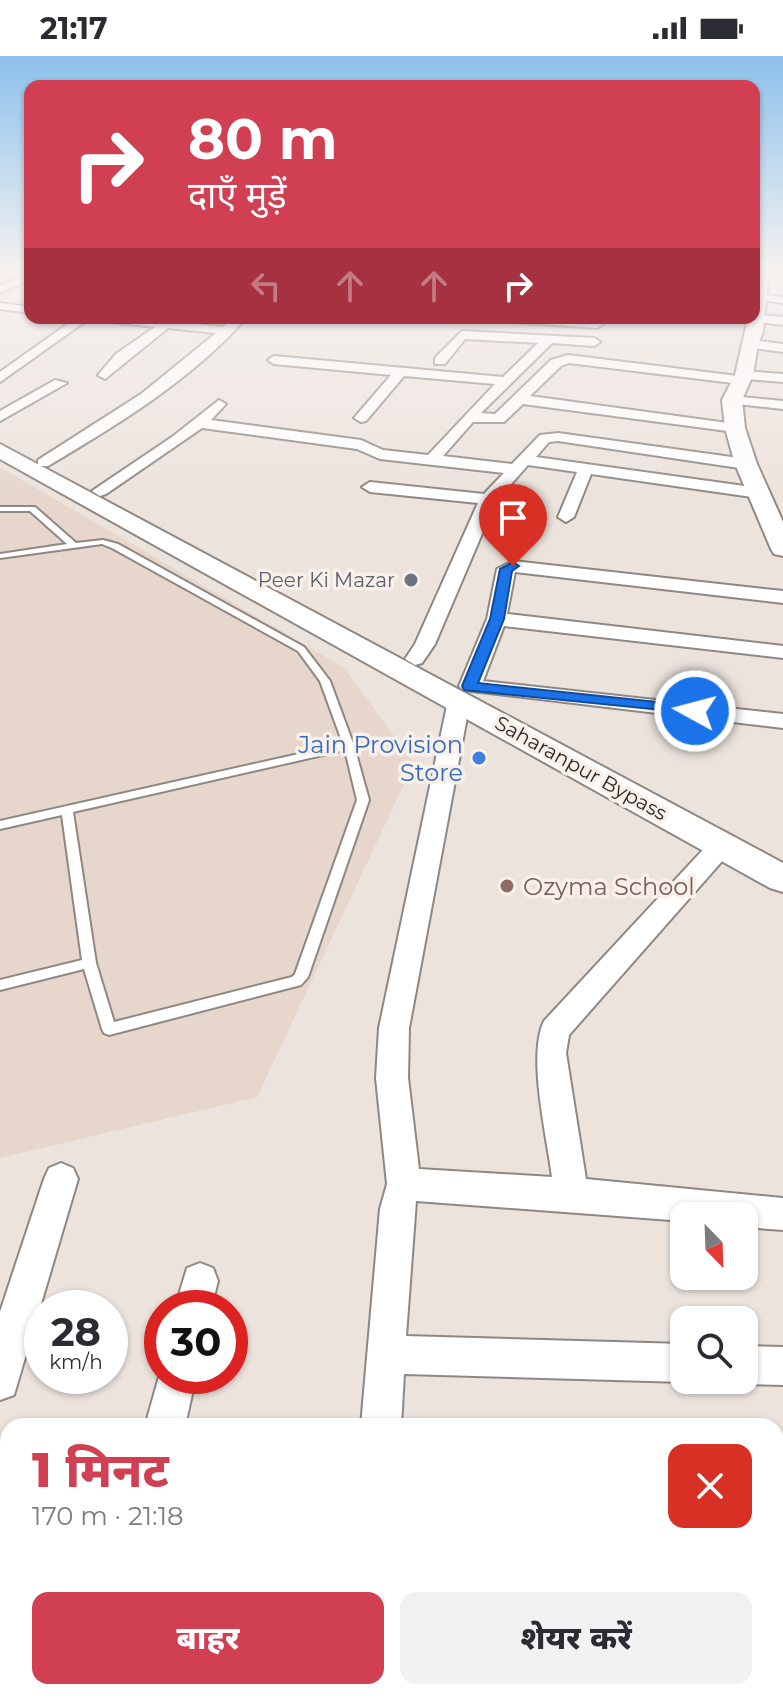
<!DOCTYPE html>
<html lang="hi">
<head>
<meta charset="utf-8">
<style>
  :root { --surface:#fff; --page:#f2f2f3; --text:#2b2b33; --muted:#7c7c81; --accent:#d03f52 }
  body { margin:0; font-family:Montserrat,"Noto Sans Devanagari",sans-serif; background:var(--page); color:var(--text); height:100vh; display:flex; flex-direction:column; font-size:30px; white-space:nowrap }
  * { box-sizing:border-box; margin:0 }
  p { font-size:26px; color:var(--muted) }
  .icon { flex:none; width:44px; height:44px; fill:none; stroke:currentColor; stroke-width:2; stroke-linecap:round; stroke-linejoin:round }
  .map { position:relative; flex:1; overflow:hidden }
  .side { position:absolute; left:0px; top:1362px; width:784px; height:282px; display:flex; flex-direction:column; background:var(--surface); border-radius:24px 24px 0 0; box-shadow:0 2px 6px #0004 }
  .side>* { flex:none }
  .top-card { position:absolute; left:24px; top:24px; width:736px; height:244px; border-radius:16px; box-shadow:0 2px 6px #0004; background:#d03f52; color:#fff; overflow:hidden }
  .needle { width:52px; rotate:157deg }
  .tools { position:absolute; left:670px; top:1146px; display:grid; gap:16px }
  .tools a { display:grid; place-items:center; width:88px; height:88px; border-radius:16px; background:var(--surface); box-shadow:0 2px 6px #0004; font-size:40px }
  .speed { position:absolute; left:24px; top:1234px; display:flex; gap:16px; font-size:40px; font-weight:700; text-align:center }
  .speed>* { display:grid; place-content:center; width:104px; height:104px; border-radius:50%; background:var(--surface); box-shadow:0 2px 6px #0004; line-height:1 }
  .speed small { font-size:20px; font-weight:400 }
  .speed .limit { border:12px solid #d22; background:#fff; color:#111 }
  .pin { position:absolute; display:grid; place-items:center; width:68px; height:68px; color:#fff; margin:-82px -34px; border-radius:50% 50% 50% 0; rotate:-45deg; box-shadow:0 0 8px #0007 }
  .pin .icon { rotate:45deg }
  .me { position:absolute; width:88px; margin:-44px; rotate:277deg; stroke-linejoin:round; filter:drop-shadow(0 0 6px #0008) }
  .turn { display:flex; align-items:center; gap:28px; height:168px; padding:0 32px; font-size:36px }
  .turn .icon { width:104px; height:104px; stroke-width:2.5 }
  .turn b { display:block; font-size:56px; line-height:68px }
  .lanes { display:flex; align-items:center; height:76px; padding:0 32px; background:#0003; justify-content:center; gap:40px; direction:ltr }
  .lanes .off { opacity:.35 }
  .round { display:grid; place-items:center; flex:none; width:84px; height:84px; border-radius:16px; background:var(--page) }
  .head { display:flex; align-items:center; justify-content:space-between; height:136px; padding:0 32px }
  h1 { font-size:48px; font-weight:800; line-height:60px; color:var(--accent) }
  .button { display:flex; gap:16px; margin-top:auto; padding:16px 32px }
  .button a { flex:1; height:92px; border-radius:16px; background:var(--accent); color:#fff; font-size:32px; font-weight:800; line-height:92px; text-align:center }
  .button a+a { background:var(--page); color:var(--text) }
  .status { display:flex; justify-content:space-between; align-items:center; height:56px; padding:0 40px; background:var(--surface); direction:ltr }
  .status svg { height:22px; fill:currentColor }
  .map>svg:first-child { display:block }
</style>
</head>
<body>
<div class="status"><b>21:17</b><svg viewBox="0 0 49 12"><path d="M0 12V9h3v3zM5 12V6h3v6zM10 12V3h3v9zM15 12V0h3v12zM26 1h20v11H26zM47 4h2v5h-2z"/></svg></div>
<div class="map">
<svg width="783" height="1643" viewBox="0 0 783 1643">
  <rect width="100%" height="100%" fill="#ece3dd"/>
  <!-- built -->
  <path fill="#e6d6cc" d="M0,411L343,611L414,707L257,1041L0,1102Z"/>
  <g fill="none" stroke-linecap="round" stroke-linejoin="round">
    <!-- lane casing -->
    <g stroke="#8f8781" stroke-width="4">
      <path id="lane" d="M0,451H35L76,487L103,484L118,488L304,591L330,625L354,690L369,744L308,921L301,929L109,979L104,977L102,973L84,913L0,934V924L82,904L62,759L0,773V765L343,688L320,625L298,595L112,492L102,488L0,502V498L67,488L30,455H0ZM345,694L357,744L295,918L292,921L114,966L96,907L73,756Z"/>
    </g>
    <!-- street casing -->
    <g stroke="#8f8781" stroke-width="4">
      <path id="street" d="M30,216V223L0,237V230Z
        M759,238L783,241V247L755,243V239Z
        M0,247L30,251V257L0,253Z
        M754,259L783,261V269L749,265L747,262H754Z
        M76,262H90L0,326V316Z
        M104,262H142L223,271L233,262H246C193,323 117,369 48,410H38V404L141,338L216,277L168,272L105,323L98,319L116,298L155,271L110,266Z
        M504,262C528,262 585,256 603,268L597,272L510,266Z
        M462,275L594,282L600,286L594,290L552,287L481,357L495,358L551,304L568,299L738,320L744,315L783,318V326L747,323L741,328L569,307L561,310L530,340L735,368L742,372L735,376L523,348L504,366H473L443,400L512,408L540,379L558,377L746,403L754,408L746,413L558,385L549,386L536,401L759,432L767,437L759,442L591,418L574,461L566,466L558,461L577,416L528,409L496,445L435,588L422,607L415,609L405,603L415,588L478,447L370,436L362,431L370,426L484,438L504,417L380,403L357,393L202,372L106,438L100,440L92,435L172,381L219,344L226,348L211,364L361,384L383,394L428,399L495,328L404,320L366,365L361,366L354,362L391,319L274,308L268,304L274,300L503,321L538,287L465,283L445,308H435V302Z
        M749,284L783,288V296L745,291V285Z
        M55,324L67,327L0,365V355Z
        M732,340L783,345V353L727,347V341Z
        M513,505L783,535V547L515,516L507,558L783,590V602L504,570L483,625L783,658V672L463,634L459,630L487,563L497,513Z
        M459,639L470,645L409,972L408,1022L419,1113L552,1121C547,1081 527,1000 544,965L713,783L722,780L731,783L735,789L731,795L569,979L566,997L586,1123L783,1142V1174L744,1171V1160H684V1165L416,1145L406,1280L684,1288V1324H689L684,1326L404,1318L401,1370H361L380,1153L387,1128L376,1022L379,972L448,645Z
        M61,1107L73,1112L78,1123L14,1339L0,1344V1256L44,1123L49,1112Z
        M200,1207L213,1212L218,1225L211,1252H175L187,1212Z
        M744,1290L783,1291V1329L744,1328L734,1324H744Z
        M162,1310V1320H196L185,1370H145Z
        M8,1507V1551L0,1552V1508Z
        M776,1509L783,1510V1554L776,1553Z
        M367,1636H413V1643H367Z
        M607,1636H653L652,1643H606Z"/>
    </g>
    <!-- secondary casing -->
    <g stroke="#8f8781" stroke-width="4">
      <path id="secondary" d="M755,215H769L763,276L758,288L753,319L742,344L745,372L757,408L783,466V500L774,498L771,493L735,408L725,372L722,344L735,319L748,262H754Z
        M0,388L783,807V836L770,832L0,403Z"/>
    </g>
    <!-- lane -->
    <use href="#lane" fill="#fff" fill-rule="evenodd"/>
    <!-- street -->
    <use href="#street" fill="#fff" fill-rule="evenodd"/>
    <!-- secondary -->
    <use href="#secondary" fill="#fff" fill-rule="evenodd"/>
  </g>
  <!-- sky -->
  <linearGradient id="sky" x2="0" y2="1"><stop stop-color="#8cc1ec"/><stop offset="0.48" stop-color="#f6f2f0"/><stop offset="1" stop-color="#f6f2f0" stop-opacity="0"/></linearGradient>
  <rect width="783" height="445" fill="url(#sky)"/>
  <!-- route -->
  <path fill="#1a73e8" stroke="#114b97" stroke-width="2" d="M513,506L519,510L512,515L504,563L478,627L695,650L701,652V658L464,634L462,630L490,563L500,513Z"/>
  <!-- markers -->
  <circle fill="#6b7280" stroke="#faf0ea" stroke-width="3" cx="411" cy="524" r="8"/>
  <circle fill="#3f7fe0" stroke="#faf0ea" stroke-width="3" cx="479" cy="702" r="8"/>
  <circle fill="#8d6e63" stroke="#faf0ea" stroke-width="3" cx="507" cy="830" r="8"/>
  <g text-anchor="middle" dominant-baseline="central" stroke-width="7" stroke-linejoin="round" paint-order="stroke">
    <!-- far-worship labels -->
    <g font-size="20" fill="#5b616d" stroke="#faf0ea" text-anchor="end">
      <text x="395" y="524">Peer Ki Mazar</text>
    </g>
    <!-- far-street labels -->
    <g font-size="20" fill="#2b2825" stroke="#faf0ea">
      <text transform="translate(581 712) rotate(29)">Saharanpur Bypass</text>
    </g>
    <!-- shop labels -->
    <g font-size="24" fill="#366cbe" stroke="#faf0ea" text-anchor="end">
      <text x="463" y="688">Jain Provision<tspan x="463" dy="28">Store</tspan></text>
    </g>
    <!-- education labels -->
    <g font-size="24" fill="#785e54" stroke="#faf0ea" text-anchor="start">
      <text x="523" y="830">Ozyma School</text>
    </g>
  </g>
</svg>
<div class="tools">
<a><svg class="needle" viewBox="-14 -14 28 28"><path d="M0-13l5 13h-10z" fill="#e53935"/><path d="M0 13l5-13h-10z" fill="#7c7c81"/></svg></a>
<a><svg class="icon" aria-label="search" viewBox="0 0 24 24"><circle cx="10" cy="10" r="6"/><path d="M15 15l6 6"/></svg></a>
</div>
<div class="speed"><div>28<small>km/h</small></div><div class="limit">30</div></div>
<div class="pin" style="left:513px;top:510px;background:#d93025"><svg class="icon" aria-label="arrive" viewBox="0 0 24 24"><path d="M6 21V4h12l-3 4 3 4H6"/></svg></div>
<svg class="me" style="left:695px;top:655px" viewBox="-20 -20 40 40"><circle r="17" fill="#1a73e8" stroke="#fff" stroke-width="3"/><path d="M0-11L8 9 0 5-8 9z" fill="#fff"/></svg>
<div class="top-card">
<div class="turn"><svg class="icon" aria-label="right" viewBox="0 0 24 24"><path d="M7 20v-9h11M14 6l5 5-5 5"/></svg><div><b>80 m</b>दाएँ मुड़ें</div></div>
<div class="lanes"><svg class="icon off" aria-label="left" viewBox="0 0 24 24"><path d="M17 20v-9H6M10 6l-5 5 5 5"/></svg><svg class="icon off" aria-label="ahead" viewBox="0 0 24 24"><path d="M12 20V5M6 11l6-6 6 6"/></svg><svg class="icon off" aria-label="ahead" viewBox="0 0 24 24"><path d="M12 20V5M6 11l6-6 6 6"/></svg><svg class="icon" aria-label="right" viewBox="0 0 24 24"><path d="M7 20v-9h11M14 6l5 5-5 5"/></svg></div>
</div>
<section class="side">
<div class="head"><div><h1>1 मिनट</h1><p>170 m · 21:18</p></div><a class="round" style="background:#d93025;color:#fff"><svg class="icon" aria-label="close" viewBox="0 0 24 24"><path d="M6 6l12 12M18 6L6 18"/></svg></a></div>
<div class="button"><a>बाहर</a><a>शेयर करें</a></div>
</section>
</div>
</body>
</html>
